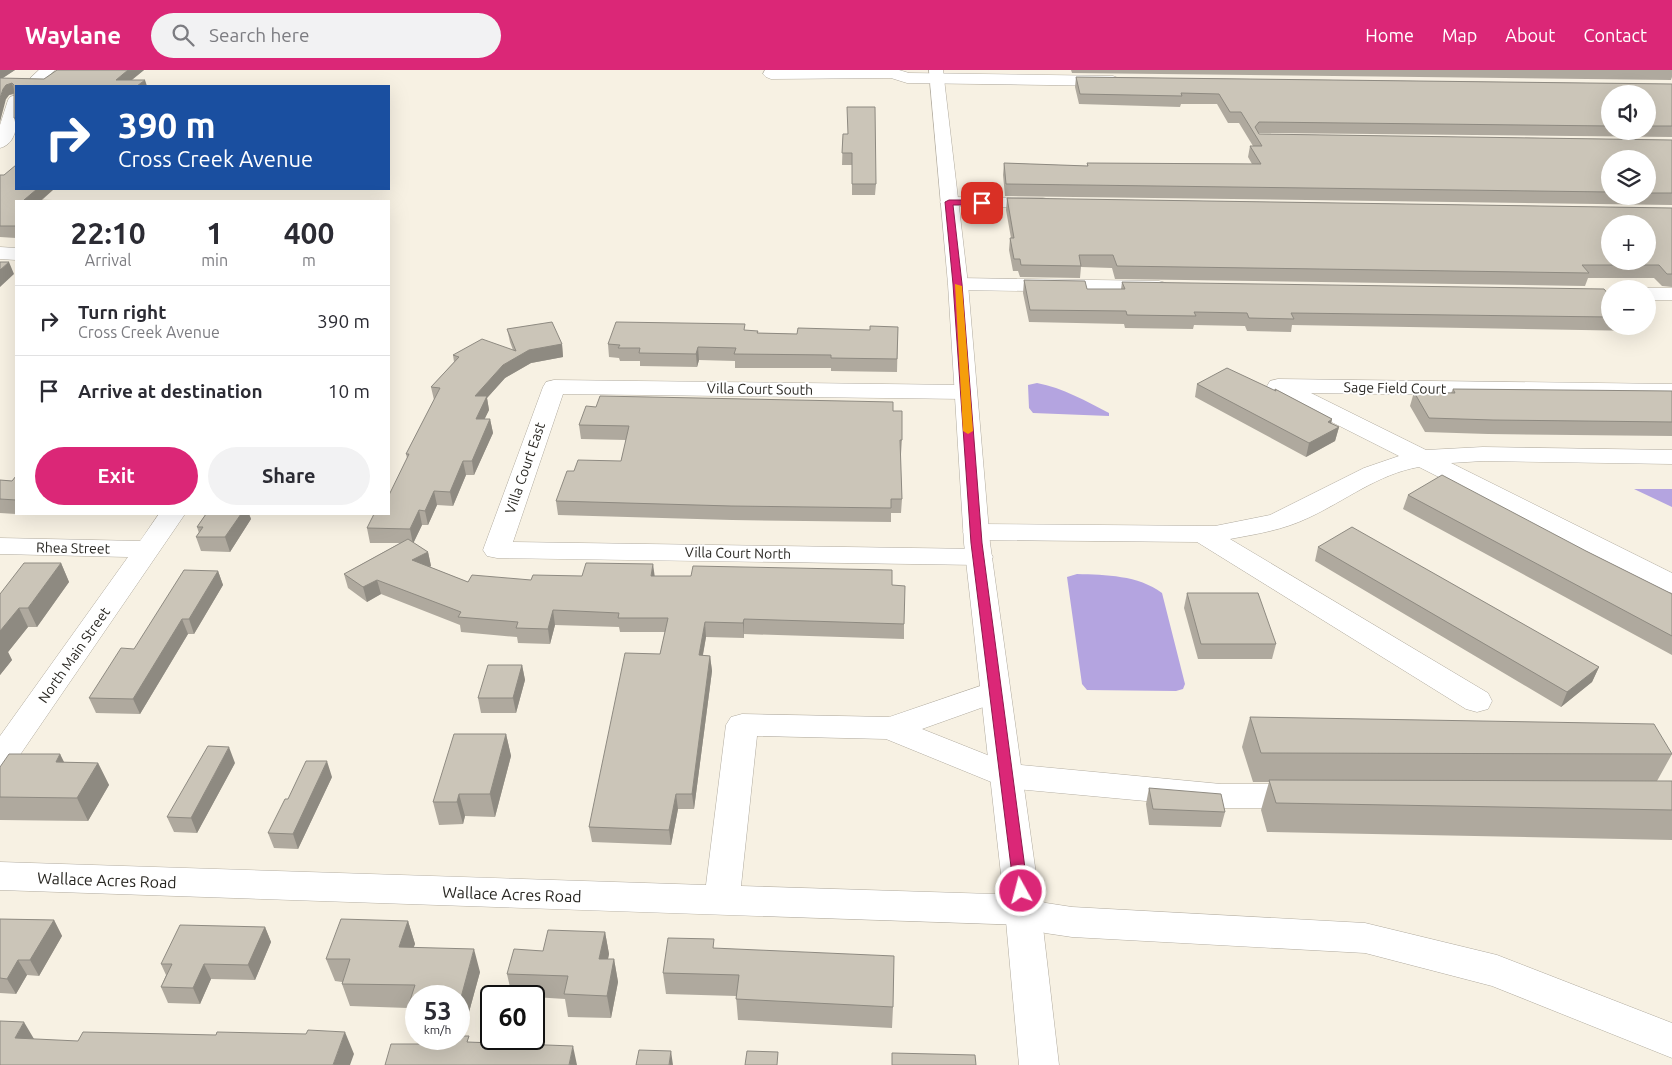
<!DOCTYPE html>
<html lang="en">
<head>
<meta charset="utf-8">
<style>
  :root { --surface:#fff; --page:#f2f2f3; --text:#2b2b33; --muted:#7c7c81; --line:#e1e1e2; --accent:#db2777 }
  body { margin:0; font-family:Ubuntu,sans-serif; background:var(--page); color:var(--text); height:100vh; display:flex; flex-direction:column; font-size:19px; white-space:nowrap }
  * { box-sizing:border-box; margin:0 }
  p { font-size:16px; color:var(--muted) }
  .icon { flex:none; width:28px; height:28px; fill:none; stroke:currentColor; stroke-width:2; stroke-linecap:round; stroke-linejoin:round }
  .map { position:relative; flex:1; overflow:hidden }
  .details { position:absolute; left:15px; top:130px; width:375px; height:315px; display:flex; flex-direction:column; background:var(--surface); border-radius:0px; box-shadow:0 5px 20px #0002 }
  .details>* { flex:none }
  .top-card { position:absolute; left:15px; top:15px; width:375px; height:105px; border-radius:0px; box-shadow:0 5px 20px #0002; background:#1a4fa0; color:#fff; overflow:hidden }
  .tools { position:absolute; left:1601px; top:15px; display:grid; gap:10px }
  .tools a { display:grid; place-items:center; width:55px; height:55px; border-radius:50%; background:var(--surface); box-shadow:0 5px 20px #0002; font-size:25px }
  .speed { position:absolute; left:405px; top:915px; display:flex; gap:10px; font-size:25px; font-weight:700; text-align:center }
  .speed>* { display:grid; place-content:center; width:65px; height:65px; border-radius:50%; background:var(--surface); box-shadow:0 5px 20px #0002; line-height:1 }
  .speed small { font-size:12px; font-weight:400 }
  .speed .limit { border:2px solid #111; border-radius:8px; background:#fff; color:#111 }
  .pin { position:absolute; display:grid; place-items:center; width:42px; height:42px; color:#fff; margin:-21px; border-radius:10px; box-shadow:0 2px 8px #0006 }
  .me { position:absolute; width:55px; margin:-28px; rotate:353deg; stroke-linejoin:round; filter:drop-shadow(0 0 4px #0008) }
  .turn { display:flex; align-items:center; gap:18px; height:105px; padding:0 20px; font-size:22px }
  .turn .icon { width:65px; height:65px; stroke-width:2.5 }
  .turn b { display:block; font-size:35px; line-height:42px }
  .eta { display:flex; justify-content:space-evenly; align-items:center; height:85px; text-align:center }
  .eta b { font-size:30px; font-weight:600; line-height:35px }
  .action { display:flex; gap:10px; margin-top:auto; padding:10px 20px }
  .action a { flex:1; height:58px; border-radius:30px; background:var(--accent); color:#fff; font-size:20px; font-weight:600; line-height:58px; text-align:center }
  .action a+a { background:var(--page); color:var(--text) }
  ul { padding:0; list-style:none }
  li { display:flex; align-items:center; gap:15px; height:70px; padding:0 20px; border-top:1px solid var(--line) }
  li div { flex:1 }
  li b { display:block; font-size:19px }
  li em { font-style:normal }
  header { display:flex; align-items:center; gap:30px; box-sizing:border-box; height:70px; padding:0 25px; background:var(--accent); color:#fff }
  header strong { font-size:24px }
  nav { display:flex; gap:28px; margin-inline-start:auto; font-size:18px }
  .search { width:350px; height:45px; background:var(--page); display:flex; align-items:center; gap:12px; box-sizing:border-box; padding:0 18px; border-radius:28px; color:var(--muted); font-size:19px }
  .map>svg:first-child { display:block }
</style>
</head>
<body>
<header>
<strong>Waylane</strong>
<div class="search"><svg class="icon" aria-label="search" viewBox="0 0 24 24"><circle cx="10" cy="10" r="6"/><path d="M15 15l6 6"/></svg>Search here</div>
<nav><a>Home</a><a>Map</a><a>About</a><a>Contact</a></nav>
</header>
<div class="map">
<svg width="1672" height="995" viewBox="0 0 1672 995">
  <rect width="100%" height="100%" fill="#f7f1e3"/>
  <!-- water -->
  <path fill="#b4a4e0" d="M1037,313C1063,318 1086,331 1109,343V346L1033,343L1029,338L1028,315Z
    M1634,419H1672V437Z
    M1077,504C1106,505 1138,505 1162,523L1185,614L1183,619L1176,621L1087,620L1082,614L1067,507Z"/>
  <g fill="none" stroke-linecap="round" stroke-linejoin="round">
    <!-- minor casing -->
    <g stroke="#b1ab9f" stroke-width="1">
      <path id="minor" d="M39,0H55L39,16H22Z
        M765,0H899L909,3L1113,6L1118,8L1121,11L1118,14L1113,16L907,13L891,8L771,9L766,7L763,4Z
        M16,25C17,42 21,73 0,78V55L8,30L10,27Z
        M949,127L1043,128L1049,129L1052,133L1049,137L1043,138L943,136L940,132L943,128Z
        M0,177L16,178V190L0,189Z
        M958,208L1159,211L1166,213L1169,217L1166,221L1159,223L958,220L951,218L948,214L951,210Z
        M1648,218H1672V230H1648V219H1644Z
        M1278,309L1672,314V328L1311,323L1426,380L1483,377L1672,380V394L1483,391L1451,393L1672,503V523L1662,520L1419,397C1378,404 1345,431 1308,448C1283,460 1257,464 1230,469L1488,623L1492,631L1488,639L1477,642L1466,639L1197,472L976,470L967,468L963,462L967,456L976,454L1215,456L1270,445L1364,398L1399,386L1270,321L1267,316L1270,311Z
        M554,310L965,315L973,317L977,322L973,327L965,329L563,324L513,472L979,479L989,481L993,487L989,493L979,495L497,488L487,486L483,480L543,317L546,312Z
        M159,444H185L11,698L0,702V666L128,487L0,484V468L140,471Z
        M995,611L1006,615L1010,622L1006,629L922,659L1010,694L1221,714H1303L1315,717L1320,726L1315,735L1303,738H1221L1006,718L886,669L757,666L741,816L1023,825L1046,833L1072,837L1365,853L1497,885L1672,953V988L1492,916L1365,883L1072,867L1045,863L1022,855L0,820V792L706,815L726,655L731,647L742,644L889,647Z"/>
    </g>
    <!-- major casing -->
    <g stroke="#b1ab9f" stroke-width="1">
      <path id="major" d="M929,0H943L968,214L990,473L1041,840L1059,995H1019L1005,840L964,473L948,214Z"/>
    </g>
    <!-- minor -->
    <use href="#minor" fill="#fff" fill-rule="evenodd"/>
    <!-- major -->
    <use href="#major" fill="#fff" fill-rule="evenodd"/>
  </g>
  <!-- wall -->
  <path fill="#afa99e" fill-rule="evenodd" d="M0,0H15L2,8L44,9L57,0H144L132,10L16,16V56L14,48L15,24L9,25L6,29Z
    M1071,0H1672V7L1671,10L1072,3Z
    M1076,7L1672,14V67L1259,63V64L1672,70V135L1005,126L1003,105L1004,93L1087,96V93L1252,94L1248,87L1250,76H1253L1239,53H1228L1217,34H1181L1180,37L1079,34L1075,17ZM1610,24H1648V61H1610ZM1610,89H1648V126H1610Z
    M843,64L876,114L875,125H852V95H842Z
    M0,105L54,119L41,131H16V168L0,167Z
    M1007,128L1672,138V217L1662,216L1654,208H1588L1585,216L1115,209L1112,198L1081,197L1080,208L1020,207L1018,201H1013L1009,180L1010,168H1011L1006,140Z
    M1024,210L1087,219H1121L1122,212L1610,226V256H1641L1639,261L1292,255L1291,262L1247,261L1245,256L1194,255L1193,259L1125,258L1124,254L1029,252L1023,223Z
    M898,257L897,302L831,301V298H735V291L699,290L697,297L640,296V291H620L619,288L609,287L608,274L746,261H758V263L797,264L870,260Z
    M507,259L562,274L563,287L531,293L505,308L487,328L489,340L484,349H490L493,363L474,405H466L453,436L437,435L428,455H422L413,473L428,482L431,496L430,497L468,512L531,510L582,506H655L892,515L904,554V569L744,564V568L706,567L703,585L710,586L712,601L694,739H678L671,775L592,772L589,757L660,584L665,562H620L619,557L555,555L550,574L518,573L517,567L461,562L460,555L381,524L367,532L348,518L344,504L400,473H370L367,458L389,444L407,388L406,384L434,330L431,317L454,292L453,285L513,280L510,272Z
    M1197,314L1274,320L1275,319L1332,349L1331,353L1339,357L1335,371L1306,387L1195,327Z
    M1453,319L1672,321V366L1488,364L1425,362L1410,336L1414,322L1451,323Z
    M893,341L902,370L901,384H900L902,429L901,443H891V452L732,450L558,445L556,431L574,401L621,391L626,370L581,369L579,355Z
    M16,406V444L0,443V410L12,411Z
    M1408,425L1586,481L1672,524V585L1403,439Z
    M206,444H249L251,449L230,482L201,481L196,467L199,463L197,457Z
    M1318,477L1599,597L1592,612L1561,637L1315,491Z
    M61,493L69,512L37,557H28L8,582L12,590L0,605V524Z
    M218,501L223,515L194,564H188L140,644L96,643L89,628L134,579Z
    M1187,523L1276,574L1272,589H1198L1184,538Z
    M522,595L525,610L516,643H481L478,628Z
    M1250,647L1672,684L1657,711H1672V770L1267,762L1261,740L1269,712H1253L1242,677Z
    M506,664L511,686L495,747L465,746L463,754L439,755L433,732Z
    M60,684L64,692L98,693L109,715L88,751L0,750V697Z
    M235,693L197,763L174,762L167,747Z
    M332,707L298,779L274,778L268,763L288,729Z
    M1149,718L1225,742L1221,757L1149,755L1146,734Z
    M0,849L54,850L62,866L39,906L27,905L16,924L0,923Z
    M408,851L415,874L413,877L480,902L463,964H459V926H416V962H415L407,940L408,938L350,936L342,914V912L335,911L326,889Z
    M265,857L271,872L255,910L211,909L200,934L168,933L161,917L166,905L161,894Z
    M605,862L609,884L608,889H614L618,912L611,948L568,947L565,929L534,927V926H512L507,904L543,881Z
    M715,878L893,937L892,958L738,950L736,926L666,924L663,903Z"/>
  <!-- shaded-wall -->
  <path fill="#8e8a81" d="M0,0H15L0,10Z
    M128,0H144L124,16L116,10Z
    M145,10L147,16H137Z
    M12,13L15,23L9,25L6,29L0,52V28L3,19L6,15Z
    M37,119H54L40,131L24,130Z
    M9,192L14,204L0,217V200Z
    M562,274L563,287L531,293L505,308L487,328L489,340L478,363L476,349L475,326L503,295L529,280Z
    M698,277L699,290L697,297L696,284Z
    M490,349L493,363L474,405L472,391Z
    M1332,349L1329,362L1339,357L1335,371L1306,387L1309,373L1328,352Z
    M463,391L466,405L453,436L450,422Z
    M434,421L437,435L428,455L425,441Z
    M419,440L422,455L413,474L410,459Z
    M241,444H249L251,449L230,482L225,467Z
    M428,482L431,496L416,505L412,490Z
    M61,493L69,512L37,557L28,538Z
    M653,494L655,508L651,506Z
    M218,501L223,515L194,564L189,549Z
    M377,510L381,524L367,532L363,517Z
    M19,538L28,557L8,582L12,590L0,605V561Z
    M553,540L555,555L550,574L548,559Z
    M182,549L188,564L140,644L133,629Z
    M744,549V568L743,553Z
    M705,552L706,567L700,600L699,585Z
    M710,586L712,601L694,739L692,724Z
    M522,595L525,610L516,643L513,628Z
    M1599,597L1592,612L1561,637L1567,622Z
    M506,664L511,686L495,747L490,724Z
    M229,677L235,693L197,763L191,748Z
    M60,684L71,707L56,692Z
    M327,691L332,707L298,779L293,764Z
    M98,693L109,715L88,751L77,728Z
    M459,724L465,746L463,754L457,732Z
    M676,724L678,739L671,775L669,760Z
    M54,850L62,866L39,906L30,890Z
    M408,851L415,874L406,900L399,877Z
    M265,857L271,872L255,910L248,895Z
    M605,862L609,884L603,912L599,889Z
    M474,879L480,902L463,964L459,948V935Z
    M614,889L618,912L611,948L607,926Z
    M18,890L27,905L16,924L7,909Z
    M204,894L211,909L200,934L193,918Z
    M24,952L37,974L15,968Z
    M345,962L354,984L350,995H333Z
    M573,976L577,995H569Z
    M671,981L673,995H669Z"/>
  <!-- building -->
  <path fill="#cbc5b8" stroke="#8e8a81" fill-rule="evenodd" d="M57,0H128L116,10H145L137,16H16V48H14V15L12,13L6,15L3,19L0,28V8L44,9Z
    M1076,7L1672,14V56H1648V24H1610V56L1259,52L1255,57L1259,64L1672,70V123H1648V89H1610V122L1006,114L1004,93L1088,96L1087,93L1261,94L1250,76H1262L1241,42H1230L1219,24L1181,23L1182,26L1080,24Z
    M847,37H875L876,114H852V83H842L843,64H848Z
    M16,95V119H37L24,130L81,131H16V156H0V105H4Z
    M1007,128L1672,138V204H1667L1659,195H1582L1589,203L1117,196L1113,185H1079L1081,196L1021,195L1020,189H1014L1010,168H1014ZM1610,154H1648V191H1610Z
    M0,192H9L0,200Z
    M1024,210L1085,211L1087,219H1125L1122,212L1604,219L1610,226V247L1291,243L1294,249L1249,248L1247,243L1194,242L1196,246L1127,245L1126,241L1030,240Z
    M552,252L562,274L529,280L503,295L475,326H487L476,349H490L472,391H463L450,422L434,421L425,441L419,440L410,459L367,458L374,444H389V425L409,384H406L440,318L431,317L459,287L453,285L482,269L516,281L507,259Z
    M616,252L745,254L744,260L758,261L757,263L797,264L798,258L870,260V256L898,257L897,289L831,288V285L734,284L736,278L698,277L696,284L639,283L640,278H618L620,275L608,274Z
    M1227,298L1276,321L1275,319L1332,349L1328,352L1339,357L1309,373L1197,314Z
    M1453,319L1672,321V352L1493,350L1429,348L1414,322L1455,323Z
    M600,326L893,332V341H902V370H900L902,429H891V438L731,436L556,431L567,401H574L578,390L621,391L629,356L579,355L586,336L596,337Z
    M1442,405L1586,481L1672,524V566L1408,425Z
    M16,406V430L0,429V410L12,411Z
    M206,444H241L225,467H196L203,457H197Z
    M1352,457L1599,597L1567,622L1318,477Z
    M408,469L428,482L412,490L468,512L472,505L531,510L533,505L582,506L586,493L653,494L651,506H691L693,496L892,500V515L905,516L904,554L744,549L743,553L705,552L699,585L710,586L692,724H676L669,760L589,757L625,583L660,584L668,548H618L619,543L553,540L548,559L516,558L518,552L458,547L461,542L377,510L363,517L344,504Z
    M24,493H61L28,538H19L0,561V524Z
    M184,500L218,501L189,549H182L133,629L89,628L121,578L134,579Z
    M1187,523H1258L1276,574H1201Z
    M488,595H522L513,628H478Z
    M1250,647L1654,654L1672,684L1261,683Z
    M454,664H506L490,724H459L457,732H433Z
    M208,676L229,677L191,748L167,747Z
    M9,684H60L56,692L98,693L77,728L0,727V697Z
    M306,691H327L293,764L268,763L285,729H288Z
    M1269,710L1672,711V740L1276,733Z
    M1149,718L1221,724L1225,742L1153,739Z
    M0,849L54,850L30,890H18L7,909L0,908Z
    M341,849L408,851L399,877L474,879L459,935V926H416V940H407L415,915L342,914L350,889H326Z
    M180,855L265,857L248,895L204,894L193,918L161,917L172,894H161Z
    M548,860L605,862L599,889H614L607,926L564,924L568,906L507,904L514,879L543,881Z
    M668,868L714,869L713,878L894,886L893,937L736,929L739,905L663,903Z
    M0,951L24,952L15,968L78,971L83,962L216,965L217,962L306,964L308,960L345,962L333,995H0Z
    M459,966H469L467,972L573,976L569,995H385L391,974H440L441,969H459Z
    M639,980L671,981L669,995H636Z
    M747,981L778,982L777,995H745Z
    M892,983L975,985L976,995H892Z"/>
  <!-- route -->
  <path fill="#db2777" stroke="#8e194d" d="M949,130H982L985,133L982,135H953L962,214L982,473L1028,821L1026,825L1021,827L1016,825L1014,821L971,473L953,214L945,132Z"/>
  <!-- slow -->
  <path fill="#f59e0b" d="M955,214L962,216L973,361L968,364L963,361Z"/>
  <g text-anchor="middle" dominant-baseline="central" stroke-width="4" stroke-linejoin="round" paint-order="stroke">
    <!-- street labels -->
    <g font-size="14" fill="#292722" stroke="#fff">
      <text transform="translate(1395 318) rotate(1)">Sage Field Court</text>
      <text transform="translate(760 319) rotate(1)">Villa Court South</text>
      <text transform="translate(525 398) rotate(-71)">Villa Court East</text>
      <text transform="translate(73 478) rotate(1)">Rhea Street</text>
      <text transform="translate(738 483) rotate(1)">Villa Court North</text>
      <text transform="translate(74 585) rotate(-55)">North Main Street</text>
    </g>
    <!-- near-street labels -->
    <g font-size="16" fill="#292722" stroke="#fff">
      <text transform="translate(107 810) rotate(2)">Wallace Acres Road</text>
      <text transform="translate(512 824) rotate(2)">Wallace Acres Road</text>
    </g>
  </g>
</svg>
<div class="tools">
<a><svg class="icon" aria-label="sound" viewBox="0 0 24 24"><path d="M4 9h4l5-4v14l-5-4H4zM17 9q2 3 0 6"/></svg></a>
<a><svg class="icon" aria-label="layers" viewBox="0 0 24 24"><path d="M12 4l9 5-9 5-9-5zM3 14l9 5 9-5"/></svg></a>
<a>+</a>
<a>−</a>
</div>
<div class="speed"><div>53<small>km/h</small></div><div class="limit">60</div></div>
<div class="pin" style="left:982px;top:133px;background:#d93025"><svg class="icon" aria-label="arrive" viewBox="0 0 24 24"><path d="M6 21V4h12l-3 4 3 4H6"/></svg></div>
<svg class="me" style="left:1021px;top:821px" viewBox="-20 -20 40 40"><circle r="17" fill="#db2777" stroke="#fff" stroke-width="3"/><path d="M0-11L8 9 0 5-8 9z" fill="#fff"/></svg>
<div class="top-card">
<div class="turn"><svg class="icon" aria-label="right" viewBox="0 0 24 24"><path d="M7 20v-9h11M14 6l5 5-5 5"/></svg><div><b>390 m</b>Cross Creek Avenue</div></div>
</div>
<section class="details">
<div class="eta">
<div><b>22:10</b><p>Arrival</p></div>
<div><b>1</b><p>min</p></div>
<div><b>400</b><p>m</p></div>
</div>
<ul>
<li><svg class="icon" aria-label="right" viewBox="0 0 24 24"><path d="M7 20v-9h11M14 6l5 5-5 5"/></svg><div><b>Turn right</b><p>Cross Creek Avenue</p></div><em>390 m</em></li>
<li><svg class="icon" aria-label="arrive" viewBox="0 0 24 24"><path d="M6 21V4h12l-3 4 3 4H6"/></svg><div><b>Arrive at destination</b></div><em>10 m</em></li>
</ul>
<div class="action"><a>Exit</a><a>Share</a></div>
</section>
</div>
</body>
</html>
